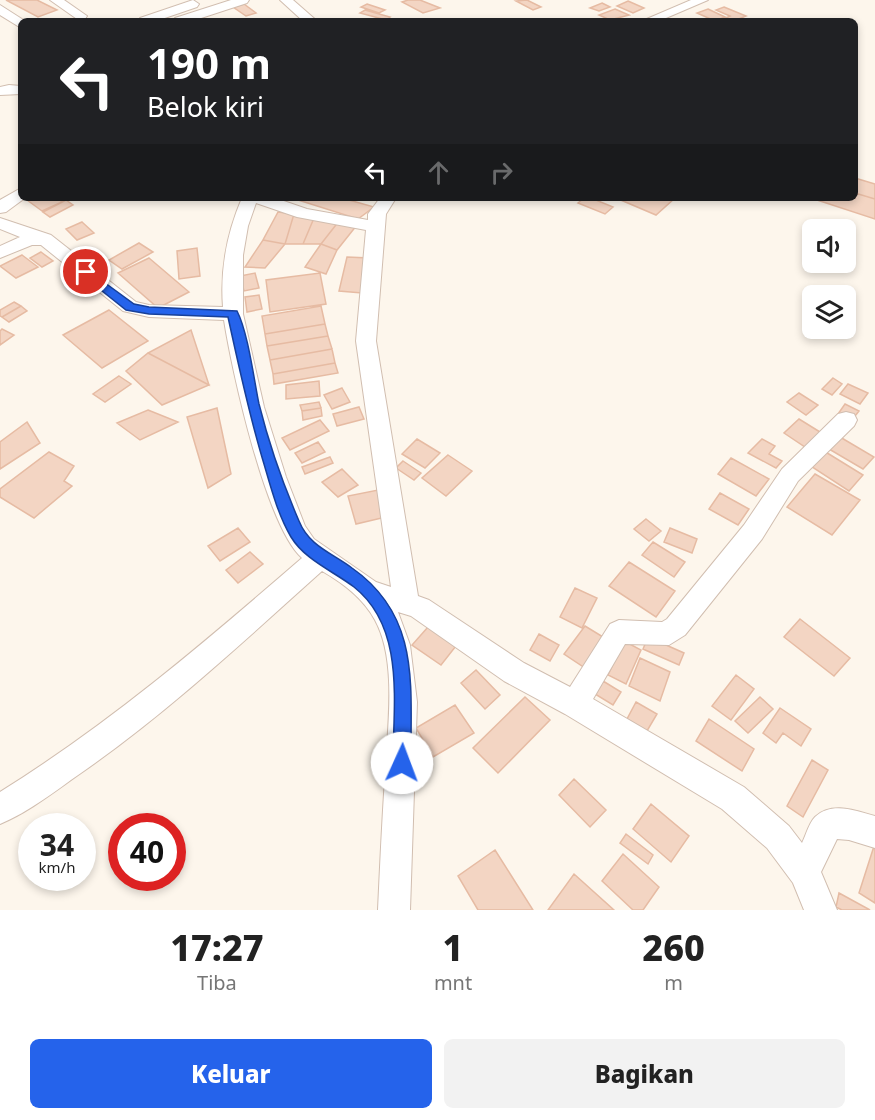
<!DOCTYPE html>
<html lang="id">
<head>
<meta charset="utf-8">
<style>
  :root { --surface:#fff; --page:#f2f2f2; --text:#222; --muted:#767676; --accent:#2563eb }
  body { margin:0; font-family:"Noto Sans",sans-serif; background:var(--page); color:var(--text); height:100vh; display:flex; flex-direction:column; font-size:22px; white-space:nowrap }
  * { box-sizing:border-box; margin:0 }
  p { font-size:20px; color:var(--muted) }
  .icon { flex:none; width:33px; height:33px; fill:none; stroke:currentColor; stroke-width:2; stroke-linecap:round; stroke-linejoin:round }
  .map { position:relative; height:910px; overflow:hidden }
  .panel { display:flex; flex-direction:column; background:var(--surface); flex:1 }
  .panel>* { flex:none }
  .guide { position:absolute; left:18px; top:18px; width:840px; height:183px; border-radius:9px; box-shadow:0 3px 9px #0003; background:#202124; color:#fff; overflow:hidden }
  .buttons { position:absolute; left:802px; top:219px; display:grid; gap:12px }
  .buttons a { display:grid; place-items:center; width:54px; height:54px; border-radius:9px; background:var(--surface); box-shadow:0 3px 9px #0003; font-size:30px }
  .speed { position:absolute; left:18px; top:813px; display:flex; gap:12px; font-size:30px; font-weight:700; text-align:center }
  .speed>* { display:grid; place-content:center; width:78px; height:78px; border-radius:50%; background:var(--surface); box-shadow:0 3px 9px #0003; line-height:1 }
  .speed small { font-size:15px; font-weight:400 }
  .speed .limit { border:9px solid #d22; background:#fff; color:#111 }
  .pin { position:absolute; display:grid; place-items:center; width:51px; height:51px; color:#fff; margin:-26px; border:3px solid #fff; border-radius:50%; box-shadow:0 2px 6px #0007 }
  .me { position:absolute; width:66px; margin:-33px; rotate:2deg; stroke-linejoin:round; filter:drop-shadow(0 0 4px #0008) }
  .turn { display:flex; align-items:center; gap:21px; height:126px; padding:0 30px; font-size:27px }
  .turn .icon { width:78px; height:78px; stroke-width:2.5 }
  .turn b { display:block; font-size:42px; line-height:51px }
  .lanes { display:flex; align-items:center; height:57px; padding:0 30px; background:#0003; justify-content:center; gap:30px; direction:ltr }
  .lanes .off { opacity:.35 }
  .eta { display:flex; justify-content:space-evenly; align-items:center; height:102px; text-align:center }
  .eta b { font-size:36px; font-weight:800; line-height:42px }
  .button { display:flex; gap:12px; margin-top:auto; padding:12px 30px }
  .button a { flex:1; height:69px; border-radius:9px; background:var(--accent); color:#fff; font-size:24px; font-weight:800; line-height:69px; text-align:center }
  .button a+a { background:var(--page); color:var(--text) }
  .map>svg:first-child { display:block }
</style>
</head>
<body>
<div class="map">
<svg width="875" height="910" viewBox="0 0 875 910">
  <rect width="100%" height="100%" fill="#fdf6ec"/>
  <!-- building -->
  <path fill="#f3d5c3" stroke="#e6bba3" stroke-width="1.5" d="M6,0H37L57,10L38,17Z
    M408,0H420L440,8L423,13L402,2Z
    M527,0L541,7L533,10L516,1Z
    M628,1L644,8L633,13L617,6Z
    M602,3L610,7L599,11L590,8Z
    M244,4L256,13L246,16L233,7Z
    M367,4L385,10L379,13L361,7Z
    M724,7L746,16L734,21L724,19L730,16L716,10Z
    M615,9L629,15L610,20L599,15Z
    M708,9L725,17L715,21L697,13Z
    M365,10L390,17L386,20L360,13Z
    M855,178L875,184V199L855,193Z
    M855,193L875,199V219L814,199L855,198Z
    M32,198H57L62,202L42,211L27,200Z
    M342,198L374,207L358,219L295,199Z
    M584,198H591L613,207L605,214L578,203Z
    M616,198H675L656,215Z
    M66,200L73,205L50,217L43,212Z
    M278,212L294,214L285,244L263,240Z
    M294,214L314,218L303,244H285Z
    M314,218L339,221L321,244H303Z
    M339,221L357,225L337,250L321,244Z
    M82,222L94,233L77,240L66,229Z
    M263,240L285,244L265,268L245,267Z
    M139,243L153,252L122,269L109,260Z
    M321,244L337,250L326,274L305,267Z
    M197,248L200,276L179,279L177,251Z
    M41,252L53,261L42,267L30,258Z
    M22,255L38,267L16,278L0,266Z
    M347,257L369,258L362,293L339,291Z
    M149,258L189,292L158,308L118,273Z
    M255,273L259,288L244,291L240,276Z
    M320,273L326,304L270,312L266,280Z
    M259,295L262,309L247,312L245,297Z
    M14,302L21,306L2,317L0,316V310Z
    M21,306L27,311L9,322L2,317Z
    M321,306L325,324L265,334L262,316Z
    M109,310L148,341L102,368L63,335Z
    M325,324L328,336L267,346L265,334Z
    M2,329L14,335L0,345V331Z
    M191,330L209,385L148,353Z
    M328,336L332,349L270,360L267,346Z
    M332,349L335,363L273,374L270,360Z
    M148,353L209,385L162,405L126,371Z
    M335,363L338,373L274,384L273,374Z
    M119,376L131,384L105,402L93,394Z
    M833,378L842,384L832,395L822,389Z
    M319,381L320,396L286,399V385Z
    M848,384L868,393L860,404L840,394Z
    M342,388L350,402L332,409L324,395Z
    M799,393L818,405L806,415L787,402Z
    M319,402L321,408L302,411L300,405Z
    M845,404L859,411L851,421L838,414Z
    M359,407L364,419L337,426L333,414Z
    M217,408L231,474L208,488L187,417Z
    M321,408L322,416L303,420L302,411Z
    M148,410L178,422L140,440L117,423Z
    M799,419L820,432L805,447L784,433Z
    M320,420L329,431L290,450L282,438Z
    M27,422L40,443L0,469V442Z
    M840,437L874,457L863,469L829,449Z
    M417,439L440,453L425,468L402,454Z
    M762,439L775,446L769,454L782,461L776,468L748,453Z
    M318,442L325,452L302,463L295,453Z
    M824,451L863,475L849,491L809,465Z
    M49,452L74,466L64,481L72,486L34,518L0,497V489Z
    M448,455L472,471L446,496L422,478Z
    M330,457L333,463L305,474L302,467Z
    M731,458L769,479L756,496L718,474Z
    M403,461L421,473L414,480L396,468Z
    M342,469L358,485L338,497L322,482Z
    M815,474L860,500L832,535L787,507Z
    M378,490L386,517L356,524L348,496Z
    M720,493L749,509L738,525L709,509Z
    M646,519L661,531L649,541L634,529Z
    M238,528L250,542L220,561L208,546Z
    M670,528L697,539L692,553L664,542Z
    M653,542L685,562L674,577L642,555Z
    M250,552L263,564L238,583L226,570Z
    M629,562L675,591L656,617L609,586Z
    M575,588L597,598L582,628L560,617Z
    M800,619L850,658L834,676L784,637Z
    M585,626L608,640L588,670L564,654Z
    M428,627L456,646L441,665L412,645Z
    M539,634L559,645L550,661L530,650Z
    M648,637L684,653L679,665L643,649Z
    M624,641L641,650L626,684L608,675Z
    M640,658L670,672L660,701L629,686Z
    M476,670L500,695L485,709L461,683Z
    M736,675L754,689L731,720L712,706Z
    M603,681L621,692L613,705L595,694Z
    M525,697L550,720L498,773L473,748Z
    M760,697L773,709L748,733L735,721Z
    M636,702L657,714L647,731L627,719Z
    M455,705L474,733L433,757L416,728Z
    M780,708L811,729L801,746L783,733L776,743L763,733Z
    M709,719L754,749L742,771L696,741Z
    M812,760L828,770L803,817L787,806Z
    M574,779L606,810L590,827L559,795Z
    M651,804L689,836L671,862L633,829Z
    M626,834L653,855L648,864L620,843Z
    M875,843V903L859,893Z
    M495,850L533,910H478L458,876Z
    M623,854L659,887L643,910H633L602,881Z
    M574,874L614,910H548Z
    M839,893L870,910H842L836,907Z"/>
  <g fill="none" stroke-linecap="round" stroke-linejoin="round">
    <!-- minor casing -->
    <g stroke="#d1beb0" stroke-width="2">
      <path id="minor" d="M50,0H64L87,16L85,19H77Z
        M193,0L199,4L197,7L156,21H138L140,18Z
        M231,0H249L247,3L192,21H173L175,18Z
        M280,0H293L317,21H303Z
        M691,0H708L659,21H642Z
        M0,5L25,21H21V28L0,15Z
        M9,85L21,86V94L0,95V87Z
        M21,188V198H25L6,212L0,213V200Z
        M242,198H275L307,209L368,220V214L380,198H396L386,214L376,341L418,596L429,600L524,663L570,687L610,624L619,620L662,622L667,619L744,525L782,469L838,414L846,412L854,414L857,420L854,426L798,481L762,539L685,635L669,645L625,644L593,699L744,787L789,826L802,843C806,835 809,823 815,817C832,801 856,811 875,816V848L849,840L837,839L821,872L837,910H804L793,883L767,848L722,809L565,714L504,681L411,616L398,612L410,645L417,702L410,910H378C380,866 382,822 385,778C387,731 398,662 375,620C363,598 343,583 322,571C244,641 167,713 81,773C55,791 29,812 0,824V792C109,724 205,642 302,558C266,526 232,371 224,320L149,317L123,311L41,245H32L0,258V246L20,237L0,229V218L51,235L136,302L149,305L223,307C220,269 227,233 242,198ZM256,203L297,217L366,230L356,341L391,587L376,582L314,539L305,526L286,477L264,407L243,314V255L248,226Z"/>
    </g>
    <!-- minor -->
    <use href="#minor" fill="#fff" fill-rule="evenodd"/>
  </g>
  <!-- route -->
  <path fill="#2563eb" stroke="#184099" stroke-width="1.5" d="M86,269L134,304L149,307L237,311C248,332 254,380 259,404C269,444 283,484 299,521C309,546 332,553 352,568C422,617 410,688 411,763L408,769L402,772L395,769L393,763C393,705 406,628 354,587C333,571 305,560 291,537C278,515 271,488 264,464C249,415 239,367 228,317L149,314L126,310L82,275V270Z"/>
</svg>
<div class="buttons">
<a><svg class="icon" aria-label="sound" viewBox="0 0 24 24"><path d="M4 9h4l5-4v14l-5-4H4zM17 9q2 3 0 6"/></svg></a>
<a><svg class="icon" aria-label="layers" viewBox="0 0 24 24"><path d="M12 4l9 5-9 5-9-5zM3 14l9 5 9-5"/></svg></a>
</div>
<div class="speed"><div>34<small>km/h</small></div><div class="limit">40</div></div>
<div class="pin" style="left:86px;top:272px;background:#d93025"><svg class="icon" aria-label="arrive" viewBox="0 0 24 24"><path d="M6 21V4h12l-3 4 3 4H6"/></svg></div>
<svg class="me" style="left:402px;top:763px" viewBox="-20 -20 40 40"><circle r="19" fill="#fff"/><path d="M0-13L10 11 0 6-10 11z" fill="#2563eb"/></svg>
<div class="guide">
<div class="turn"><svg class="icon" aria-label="left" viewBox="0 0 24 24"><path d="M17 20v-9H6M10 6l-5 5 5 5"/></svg><div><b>190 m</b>Belok kiri</div></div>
<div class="lanes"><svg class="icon" aria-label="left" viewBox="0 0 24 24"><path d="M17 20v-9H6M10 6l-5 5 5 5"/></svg><svg class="icon off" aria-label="ahead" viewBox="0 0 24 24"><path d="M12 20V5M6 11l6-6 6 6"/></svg><svg class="icon off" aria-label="right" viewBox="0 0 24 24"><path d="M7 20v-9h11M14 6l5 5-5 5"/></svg></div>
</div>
</div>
<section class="panel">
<div class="eta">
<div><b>17:27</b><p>Tiba</p></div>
<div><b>1</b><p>mnt</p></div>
<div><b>260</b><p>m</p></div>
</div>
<div class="button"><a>Keluar</a><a>Bagikan</a></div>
</section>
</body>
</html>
